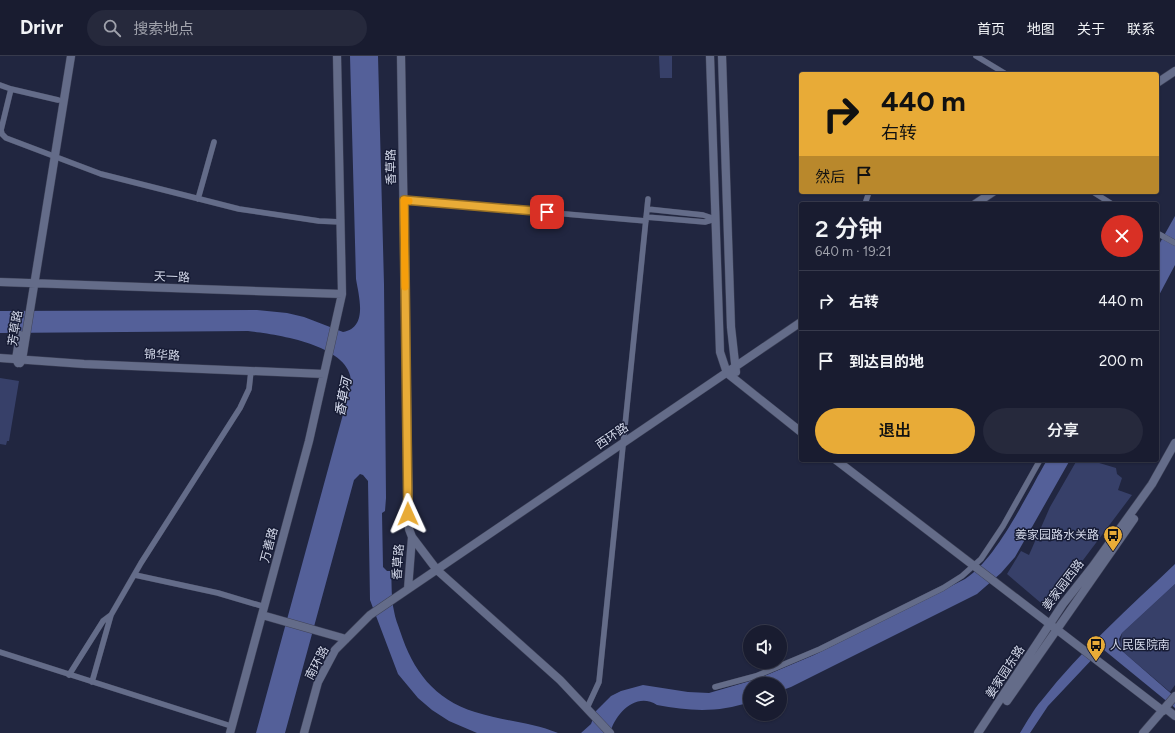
<!DOCTYPE html>
<html lang="zh">
<head>
<meta charset="utf-8">
<style>
  :root { --surface:#191c30; --page:#26293c; --text:#f1f3f6; --muted:#9fa1ab; --line:#373a4c; --accent:#e8ab37 }
  body { margin:0; font-family:Figtree,"Noto Sans SC",sans-serif; background:var(--page); color:var(--text); height:100vh; display:flex; flex-direction:column; font-size:15px; white-space:nowrap }
  * { box-sizing:border-box; margin:0 }
  p { font-size:13px; color:var(--muted) }
  .icon { flex:none; width:22px; height:22px; fill:none; stroke:currentColor; stroke-width:2; stroke-linecap:round; stroke-linejoin:round }
  .map { position:relative; flex:1; overflow:hidden }
  .side { position:absolute; left:799px; top:146px; width:360px; height:260px; display:flex; flex-direction:column; background:var(--surface); border-radius:4px; box-shadow:0 1px 3px #0004,0 0 0 1px var(--line) }
  .side>* { flex:none }
  .hud { position:absolute; left:799px; top:16px; width:360px; height:122px; border-radius:4px; box-shadow:0 1px 3px #0004,0 0 0 1px var(--line); background:#e8ab37; color:#111; overflow:hidden }
  .fabs { position:absolute; left:743px; top:569px; display:grid; gap:8px }
  .fabs a { display:grid; place-items:center; width:44px; height:44px; border-radius:50%; background:var(--surface); box-shadow:0 1px 3px #0004,0 0 0 1px var(--line); font-size:20px }
  .pin { position:absolute; display:grid; place-items:center; width:34px; height:34px; color:#fff; margin:-17px; border-radius:8px; box-shadow:0 2px 6px #0006 }
  .me { position:absolute; width:44px; margin:-22px; rotate:359deg; stroke-linejoin:round; filter:drop-shadow(0 0 3px #0008) }
  .turn { display:flex; align-items:center; gap:14px; height:84px; padding:0 16px; font-size:18px }
  .turn .icon { width:52px; height:52px; stroke-width:2.5 }
  .turn b { display:block; font-size:28px; line-height:34px }
  .then { display:flex; align-items:center; height:38px; padding:0 16px; background:#0003; gap:8px; font-size:15px }
  .round { display:grid; place-items:center; flex:none; width:42px; height:42px; border-radius:21px; background:var(--page) }
  .summary { display:flex; align-items:center; justify-content:space-between; height:68px; padding:0 16px }
  h1 { font-size:24px; font-weight:600; line-height:30px }
  .action { display:flex; gap:8px; margin-top:auto; padding:8px 16px }
  .action a { flex:1; height:46px; border-radius:24px; background:var(--accent); color:#111; font-size:16px; font-weight:600; line-height:46px; text-align:center }
  .action a+a { background:var(--page); color:var(--text) }
  ul { padding:0; list-style:none }
  li { display:flex; align-items:center; gap:12px; height:60px; padding:0 16px; border-top:1px solid var(--line) }
  li div { flex:1 }
  li b { display:block; font-size:15px }
  li em { font-style:normal }
  header { display:flex; align-items:center; gap:24px; box-sizing:border-box; height:56px; padding:0 20px; background:var(--surface); border-bottom:1px solid var(--line) }
  header strong { font-size:19px }
  nav { display:flex; gap:22px; margin-inline-start:auto; font-size:14px }
  .search { width:280px; height:36px; background:var(--page); display:flex; align-items:center; gap:10px; box-sizing:border-box; padding:0 14px; border-radius:22px; color:var(--muted); font-size:15px }
  .map>svg:first-child { display:block }
</style>
</head>
<body>
<header>
<strong>Drivr</strong>
<div class="search"><svg class="icon" aria-label="search" viewBox="0 0 24 24"><circle cx="10" cy="10" r="6"/><path d="M15 15l6 6"/></svg>搜索地点</div>
<nav><a>首页</a><a>地图</a><a>关于</a><a>联系</a></nav>
</header>
<div class="map">
<svg width="1175" height="677" viewBox="0 0 1175 677">
  <rect width="100%" height="100%" fill="#212640"/>
  <!-- green -->
  <path fill="#374069" d="M659,0H672V22H660Z
    M0,322L19,325L9,385H7L6,389L0,388Z
    M1077,404H1096V406L1116,412L1117,418L1122,422L1118,434L1132,439L1053,544L1041,547L1007,518L1021,495L1029,499L1050,451Z
    M1175,528V629L1170,636L1121,594L1120,589L1122,577Z"/>
  <!-- water -->
  <path fill="#546099" d="M350,0H378L384,228L386,442L385,455L382,457L383,511L387,515H391C392,528 391,542 394,555C395,562 398,569 400,575C413,615 434,643 475,656C503,665 531,666 558,677H477L449,665L432,654L418,642L398,618L370,544L368,425L363,419L360,418L354,424L285,677H256L351,329C355,289 275,278 248,275L0,277V255L257,254L287,257L304,261L343,276C368,272 359,241 356,223Z
    M1175,160V209L1157,243V192Z
    M1047,404H1070L1015,501L1001,517L977,538L791,631L780,635V628H750V646C718,657 689,655 657,649C636,635 615,658 610,677H581L591,668L596,655L611,640L621,635L643,629L688,636L709,637L757,623L814,599L965,523C997,503 1027,438 1047,404Z
    M1175,508V528L1122,577L1119,583L1121,594L1175,641V652L1104,594L1098,597L1048,650L1030,677H1020C1027,666 1033,654 1042,644C1081,594 1130,551 1175,508Z"/>
  <g fill="none" stroke-linecap="round" stroke-linejoin="round">
    <!-- street casing -->
    <g stroke="#3f4359" stroke-width="6">
      <path id="street" d="M976,0L1006,18
        M0,29L11,33L1,74L2,78L6,82L101,118L239,153L319,165L341,166
        M11,33L58,44
        M1093,136L1112,148
        M198,143L214,86
        M404,144L646,165
        M865,148L869,136
        M647,153L703,159L715,163
        M646,161L705,166L715,163
        M1157,177L1175,187
        M135,519L218,537L265,551
        M0,596L231,670
        M69,619L103,565L111,559
        M92,626L111,559L141,507L240,352L249,333L251,315
        M715,631L756,620L820,593L943,532L962,520L981,503L1003,470L1040,404
        M587,652L599,626L648,143"/>
    </g>
    <!-- secondary casing -->
    <g stroke="#3f4359" stroke-width="9">
      <path id="secondary" d="M401,0L409,473L412,481L408,533
        M710,0L720,296L727,317L801,376
        M722,0L731,271L736,316
        M1157,27L1175,15
        M975,148L993,136
        M0,226L342,238
        M0,302L84,308L324,318
        M18,307L16,303L20,279
        M20,307L22,304L71,0
        M836,404L1163,655
        M412,481L437,514L560,624L610,677
        M262,559L346,583
        M1007,645L1134,463
        M1165,652L1175,660
        M230,677L309,385L342,238L337,0
        M304,677L318,626L335,594L370,559L801,266
        M978,677L1063,548L1093,510L1152,428L1175,387
        M1143,677L1175,640"/>
    </g>
    <!-- street -->
    <use href="#street" stroke="#646c89" stroke-width="5.5"/>
    <!-- secondary -->
    <use href="#secondary" stroke="#646c89" stroke-width="8"/>
  </g>
  <g fill="none" stroke-linecap="round" stroke-linejoin="round">
    <!-- route casing -->
    <g stroke="#976f24" stroke-width="10">
      <path id="route" d="M408,458L404,144L547,156"/>
    </g>
    <!-- route -->
    <use href="#route" stroke="#e8ab37" stroke-width="7"/>
    <!-- slow -->
    <path stroke="#f59e0b" stroke-width="7" d="M405,231L404,144L409,145"/>
  </g>
  <!-- icons -->
  <defs>
    <g id="bus-pin" transform="scale(1)"><path d="M0 17L-7.5 6A9.5 9.5 0 1 1 7.5 6Z" fill="#e8ab37" stroke="#171c35"/><path d="M-5-6H5V4H4V6H2V4H-2V6H-4V4H-5ZM-3.5-4V0h7V-4ZM-3.5 1.2v1.5H-2V1.2ZM2 1.2v1.5H3.5V1.2Z" fill="#111"/></g>
  </defs>
  <g fill-rule="evenodd">
    <use href="#bus-pin" x="1113" y="479"/>
    <use href="#bus-pin" x="1096" y="589"/>
  </g>
  <g text-anchor="middle" dominant-baseline="central" stroke-width="3" stroke-linejoin="round" paint-order="stroke">
    <!-- street labels -->
    <g font-size="12" fill="#d4d9ea" stroke="#171c35">
      <text transform="translate(391 111) rotate(-91)">香草路</text>
      <text transform="translate(172 221) rotate(2)">天一路</text>
      <text transform="translate(15 272) rotate(-81)">芳草路</text>
      <text transform="translate(162 299) rotate(3)">锦华路</text>
      <text transform="translate(612 380) rotate(-34)">西环路</text>
      <text transform="translate(269 489) rotate(-75)">万善路</text>
      <text transform="translate(398 506) rotate(-86)">香草路</text>
      <text transform="translate(1063 529) rotate(-53)">姜家园西路</text>
      <text transform="translate(317 607) rotate(-62)">南环路</text>
      <text transform="translate(1005 616) rotate(-57)">姜家园东路</text>
    </g>
    <!-- poi labels -->
    <g font-size="12" fill="#d4d9ea" stroke="#171c35" text-anchor="end">
      <text x="1099" y="479">姜家园路水关路</text>
      <text x="1110" y="589" text-anchor="start">人民医院南</text>
    </g>
    <!-- water labels -->
    <g font-size="13" font-style="italic" fill="#dce1f3" stroke="#171c35">
      <text transform="translate(343 341) rotate(-79)">香草河</text>
    </g>
  </g>
</svg>
<div class="fabs">
<a><svg class="icon" aria-label="sound" viewBox="0 0 24 24"><path d="M4 9h4l5-4v14l-5-4H4zM17 9q2 3 0 6"/></svg></a>
<a><svg class="icon" aria-label="layers" viewBox="0 0 24 24"><path d="M12 4l9 5-9 5-9-5zM3 14l9 5 9-5"/></svg></a>
</div>
<div class="pin" style="left:547px;top:156px;background:#d93025"><svg class="icon" aria-label="arrive" viewBox="0 0 24 24"><path d="M6 21V4h12l-3 4 3 4H6"/></svg></div>
<svg class="me" style="left:408px;top:458px" viewBox="-20 -20 40 40"><path d="M0-17L14 15 0 8-14 15z" fill="#e8ab37" stroke="#fff" stroke-width="4"/></svg>
<div class="hud">
<div class="turn"><svg class="icon" aria-label="right" viewBox="0 0 24 24"><path d="M7 20v-9h11M14 6l5 5-5 5"/></svg><div><b>440 m</b>右转</div></div>
<div class="then">然后<svg class="icon" aria-label="arrive" viewBox="0 0 24 24"><path d="M6 21V4h12l-3 4 3 4H6"/></svg></div>
</div>
<section class="side">
<div class="summary"><div><h1>2 分钟</h1><p>640 m · 19:21</p></div><a class="round" style="background:#d93025;color:#fff"><svg class="icon" aria-label="close" viewBox="0 0 24 24"><path d="M6 6l12 12M18 6L6 18"/></svg></a></div>
<ul>
<li><svg class="icon" aria-label="right" viewBox="0 0 24 24"><path d="M7 20v-9h11M14 6l5 5-5 5"/></svg><div><b>右转</b></div><em>440 m</em></li>
<li><svg class="icon" aria-label="arrive" viewBox="0 0 24 24"><path d="M6 21V4h12l-3 4 3 4H6"/></svg><div><b>到达目的地</b></div><em>200 m</em></li>
</ul>
<div class="action"><a>退出</a><a>分享</a></div>
</section>
</div>
</body>
</html>
